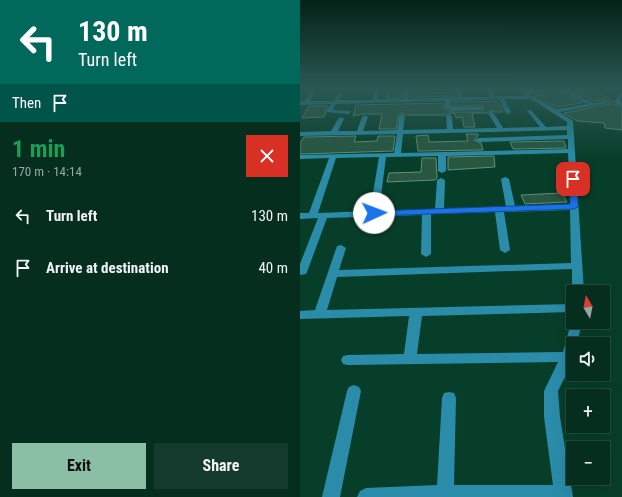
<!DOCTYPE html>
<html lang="en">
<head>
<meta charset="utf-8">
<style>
  :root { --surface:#052e1f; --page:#133a2c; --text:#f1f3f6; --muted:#97a8a4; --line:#264a3d; --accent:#8abfa5 }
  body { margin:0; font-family:"Roboto Condensed",sans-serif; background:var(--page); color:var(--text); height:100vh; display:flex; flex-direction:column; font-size:15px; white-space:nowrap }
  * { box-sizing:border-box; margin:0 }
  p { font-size:13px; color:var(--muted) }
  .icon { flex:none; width:22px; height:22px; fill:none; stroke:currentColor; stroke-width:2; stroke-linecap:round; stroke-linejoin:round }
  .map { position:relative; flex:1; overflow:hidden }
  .side { display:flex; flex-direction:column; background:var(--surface); width:300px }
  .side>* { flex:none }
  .guide { background:#00695c; color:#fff; overflow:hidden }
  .needle { width:26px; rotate:350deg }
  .tools { position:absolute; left:266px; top:285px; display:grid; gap:8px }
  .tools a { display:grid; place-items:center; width:44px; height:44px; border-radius:0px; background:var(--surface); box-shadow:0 4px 16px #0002,0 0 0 1px var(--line); font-size:20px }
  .pin { position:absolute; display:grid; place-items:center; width:34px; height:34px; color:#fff; margin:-17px; border-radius:8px; box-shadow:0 2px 6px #0006 }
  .me { position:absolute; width:44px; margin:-22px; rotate:88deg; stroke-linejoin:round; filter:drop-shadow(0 0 3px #0008) }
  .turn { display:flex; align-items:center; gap:14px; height:84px; padding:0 12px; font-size:18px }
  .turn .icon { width:52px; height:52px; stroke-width:2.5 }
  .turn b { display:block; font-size:28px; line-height:34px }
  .then { display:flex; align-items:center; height:38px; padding:0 12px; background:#0003; gap:8px; font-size:15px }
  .round { display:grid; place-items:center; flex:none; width:42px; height:42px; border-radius:0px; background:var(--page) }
  .headline { display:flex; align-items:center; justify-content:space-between; height:68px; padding:0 12px }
  h1 { font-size:24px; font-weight:700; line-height:30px; color:#1e9e55 }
  .button { display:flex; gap:8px; margin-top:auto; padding:8px 12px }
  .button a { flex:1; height:46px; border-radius:0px; background:var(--accent); color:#111; font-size:16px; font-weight:700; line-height:46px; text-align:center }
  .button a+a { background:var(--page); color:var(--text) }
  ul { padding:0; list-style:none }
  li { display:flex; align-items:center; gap:12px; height:52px; padding:0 12px }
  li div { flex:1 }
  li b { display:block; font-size:15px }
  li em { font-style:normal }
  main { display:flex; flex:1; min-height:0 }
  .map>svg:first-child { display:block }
</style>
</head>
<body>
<main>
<section class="side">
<div class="guide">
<div class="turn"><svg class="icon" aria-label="left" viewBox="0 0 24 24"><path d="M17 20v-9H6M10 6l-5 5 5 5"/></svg><div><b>130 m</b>Turn left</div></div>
<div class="then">Then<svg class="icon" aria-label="arrive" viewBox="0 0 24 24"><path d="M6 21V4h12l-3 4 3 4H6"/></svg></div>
</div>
<div class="headline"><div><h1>1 min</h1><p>170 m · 14:14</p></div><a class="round" style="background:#d93025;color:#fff"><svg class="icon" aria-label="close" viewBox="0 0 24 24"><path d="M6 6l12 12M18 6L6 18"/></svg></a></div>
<ul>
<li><svg class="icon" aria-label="left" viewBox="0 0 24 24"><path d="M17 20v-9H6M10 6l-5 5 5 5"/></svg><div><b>Turn left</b></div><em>130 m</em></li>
<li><svg class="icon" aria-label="arrive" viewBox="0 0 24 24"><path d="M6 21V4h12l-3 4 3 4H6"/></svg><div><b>Arrive at destination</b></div><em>40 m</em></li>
</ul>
<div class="button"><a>Exit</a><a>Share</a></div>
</section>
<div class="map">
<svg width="322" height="497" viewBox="0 0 322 497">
  <rect width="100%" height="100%" fill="#073e29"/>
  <!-- building -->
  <path fill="#285641" stroke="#5f9178" d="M88,88H102V98H86Z
    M110,88H128L129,93L154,92L156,96L110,97Z
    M286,89H291L313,101L317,106L322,107V130L305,128L304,123L277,121L264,113L310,104V102L306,100L293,101L273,91Z
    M260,92L282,103L256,107L235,95Z
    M197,101L203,112H195L192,110L187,113H172L175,127H164L162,117L156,118L155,114L150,113L145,115H106L101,113L98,116L96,129H79L82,114H64L53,116L56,105L144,103V108L151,112H181L184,109L183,106H153L152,102Z
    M9,106H28L25,110L26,113L24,117L2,118Z
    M166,134H178V136L174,140L181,143L183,150L118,151L116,136L128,135L129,142L168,141Z
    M56,136L54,142L77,141L78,136H95L93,151L0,154V143L4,137Z
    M264,141L266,148L213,149L210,142Z
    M194,156L195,167L148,170V157Z
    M122,158H136L137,178L135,180L87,182L89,173L121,172Z
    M262,193L267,202L225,204L221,195Z"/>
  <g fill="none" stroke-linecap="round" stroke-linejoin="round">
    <!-- minor -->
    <path fill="#2a8ca9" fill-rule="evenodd" d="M79,88L77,99H103L104,88H109L108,99L158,97L156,88H161L163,97H190L187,88H192L195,96H226L216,88H222L226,91L248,88H265L293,103L306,101L309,103L260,112L273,121L284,292H272V269L37,277L27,310L273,304V312L122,316L117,354L263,352L272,319L273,318V322H282L277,344H273V361L258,391L260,417L273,497H57L60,491L66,488L137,485L142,398L144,393L149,392L154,393L156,398L154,485H253L244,417V391L258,362L48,365L43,364L41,360L43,356L48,355L104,354L109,316L0,319V311L15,310L37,246L41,245L46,248L39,270L271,263L270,210L204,212L210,250L205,253L200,250L195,212L131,214V254L126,257L121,254L122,215L27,218L7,272L6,274L0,275V264L18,218L0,219V213H9L29,158L0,159V155L94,153L97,134L0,136V132L31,131L38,119L41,117L44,119L38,131H57L62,117L65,115L68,117L63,131L97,130L99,116L102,114L105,116L103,130L147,129L146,116L149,114L152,116L153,129L197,128L188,113L191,111L193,112L203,128L240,127L227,111L230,109L246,127L267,126V122L231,99H204L211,112L208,114L205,112L199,99L150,101L152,107H183V109L181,110L151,111L145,107V101L36,104L33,110L50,111V113L48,114L27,112L26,111L31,104L0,105V101H4L13,90L15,91L10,101H33L40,92L43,94L38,100H72L75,89ZM259,90L287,104L256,109L230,94ZM267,130V135L178,138L175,140L178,142L268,139V149L101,153L103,134ZM268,153L270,205L215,206L209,179L205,177L201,179L206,207L144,209L145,180L141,178L137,180L135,209L79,211L86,157L138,156V171L142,173L146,171V156ZM79,157L70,211L18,213L36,158Z
      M322,91V97L320,101L322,102V106L317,105L314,101Z
      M54,385L59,387L61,391L40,497H22L47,391L49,387Z"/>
  </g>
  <!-- sky -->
  <linearGradient id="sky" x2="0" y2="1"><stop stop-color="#042217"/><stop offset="0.56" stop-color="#2b5854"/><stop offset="1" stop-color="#2b5854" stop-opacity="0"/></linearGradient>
  <rect width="322" height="158" fill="url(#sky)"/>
  <!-- route -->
  <path fill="#1a73e8" stroke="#114b97" d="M270,177H273L277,179L278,207L274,209L74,216L70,213L74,211L270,204Z"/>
</svg>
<div class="tools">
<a><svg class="needle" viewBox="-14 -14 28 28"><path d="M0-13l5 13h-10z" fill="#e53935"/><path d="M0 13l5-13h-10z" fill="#97a8a4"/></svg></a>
<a><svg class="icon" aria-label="sound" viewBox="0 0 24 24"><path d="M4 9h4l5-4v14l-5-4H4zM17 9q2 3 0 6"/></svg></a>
<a>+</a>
<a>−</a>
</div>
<div class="pin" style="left:273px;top:179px;background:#d93025"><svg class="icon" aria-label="arrive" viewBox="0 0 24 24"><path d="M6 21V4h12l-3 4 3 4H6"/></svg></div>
<svg class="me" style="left:74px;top:213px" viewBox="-20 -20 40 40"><circle r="19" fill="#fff"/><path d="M0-13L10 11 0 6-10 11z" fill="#1a73e8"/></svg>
</div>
</main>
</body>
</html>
